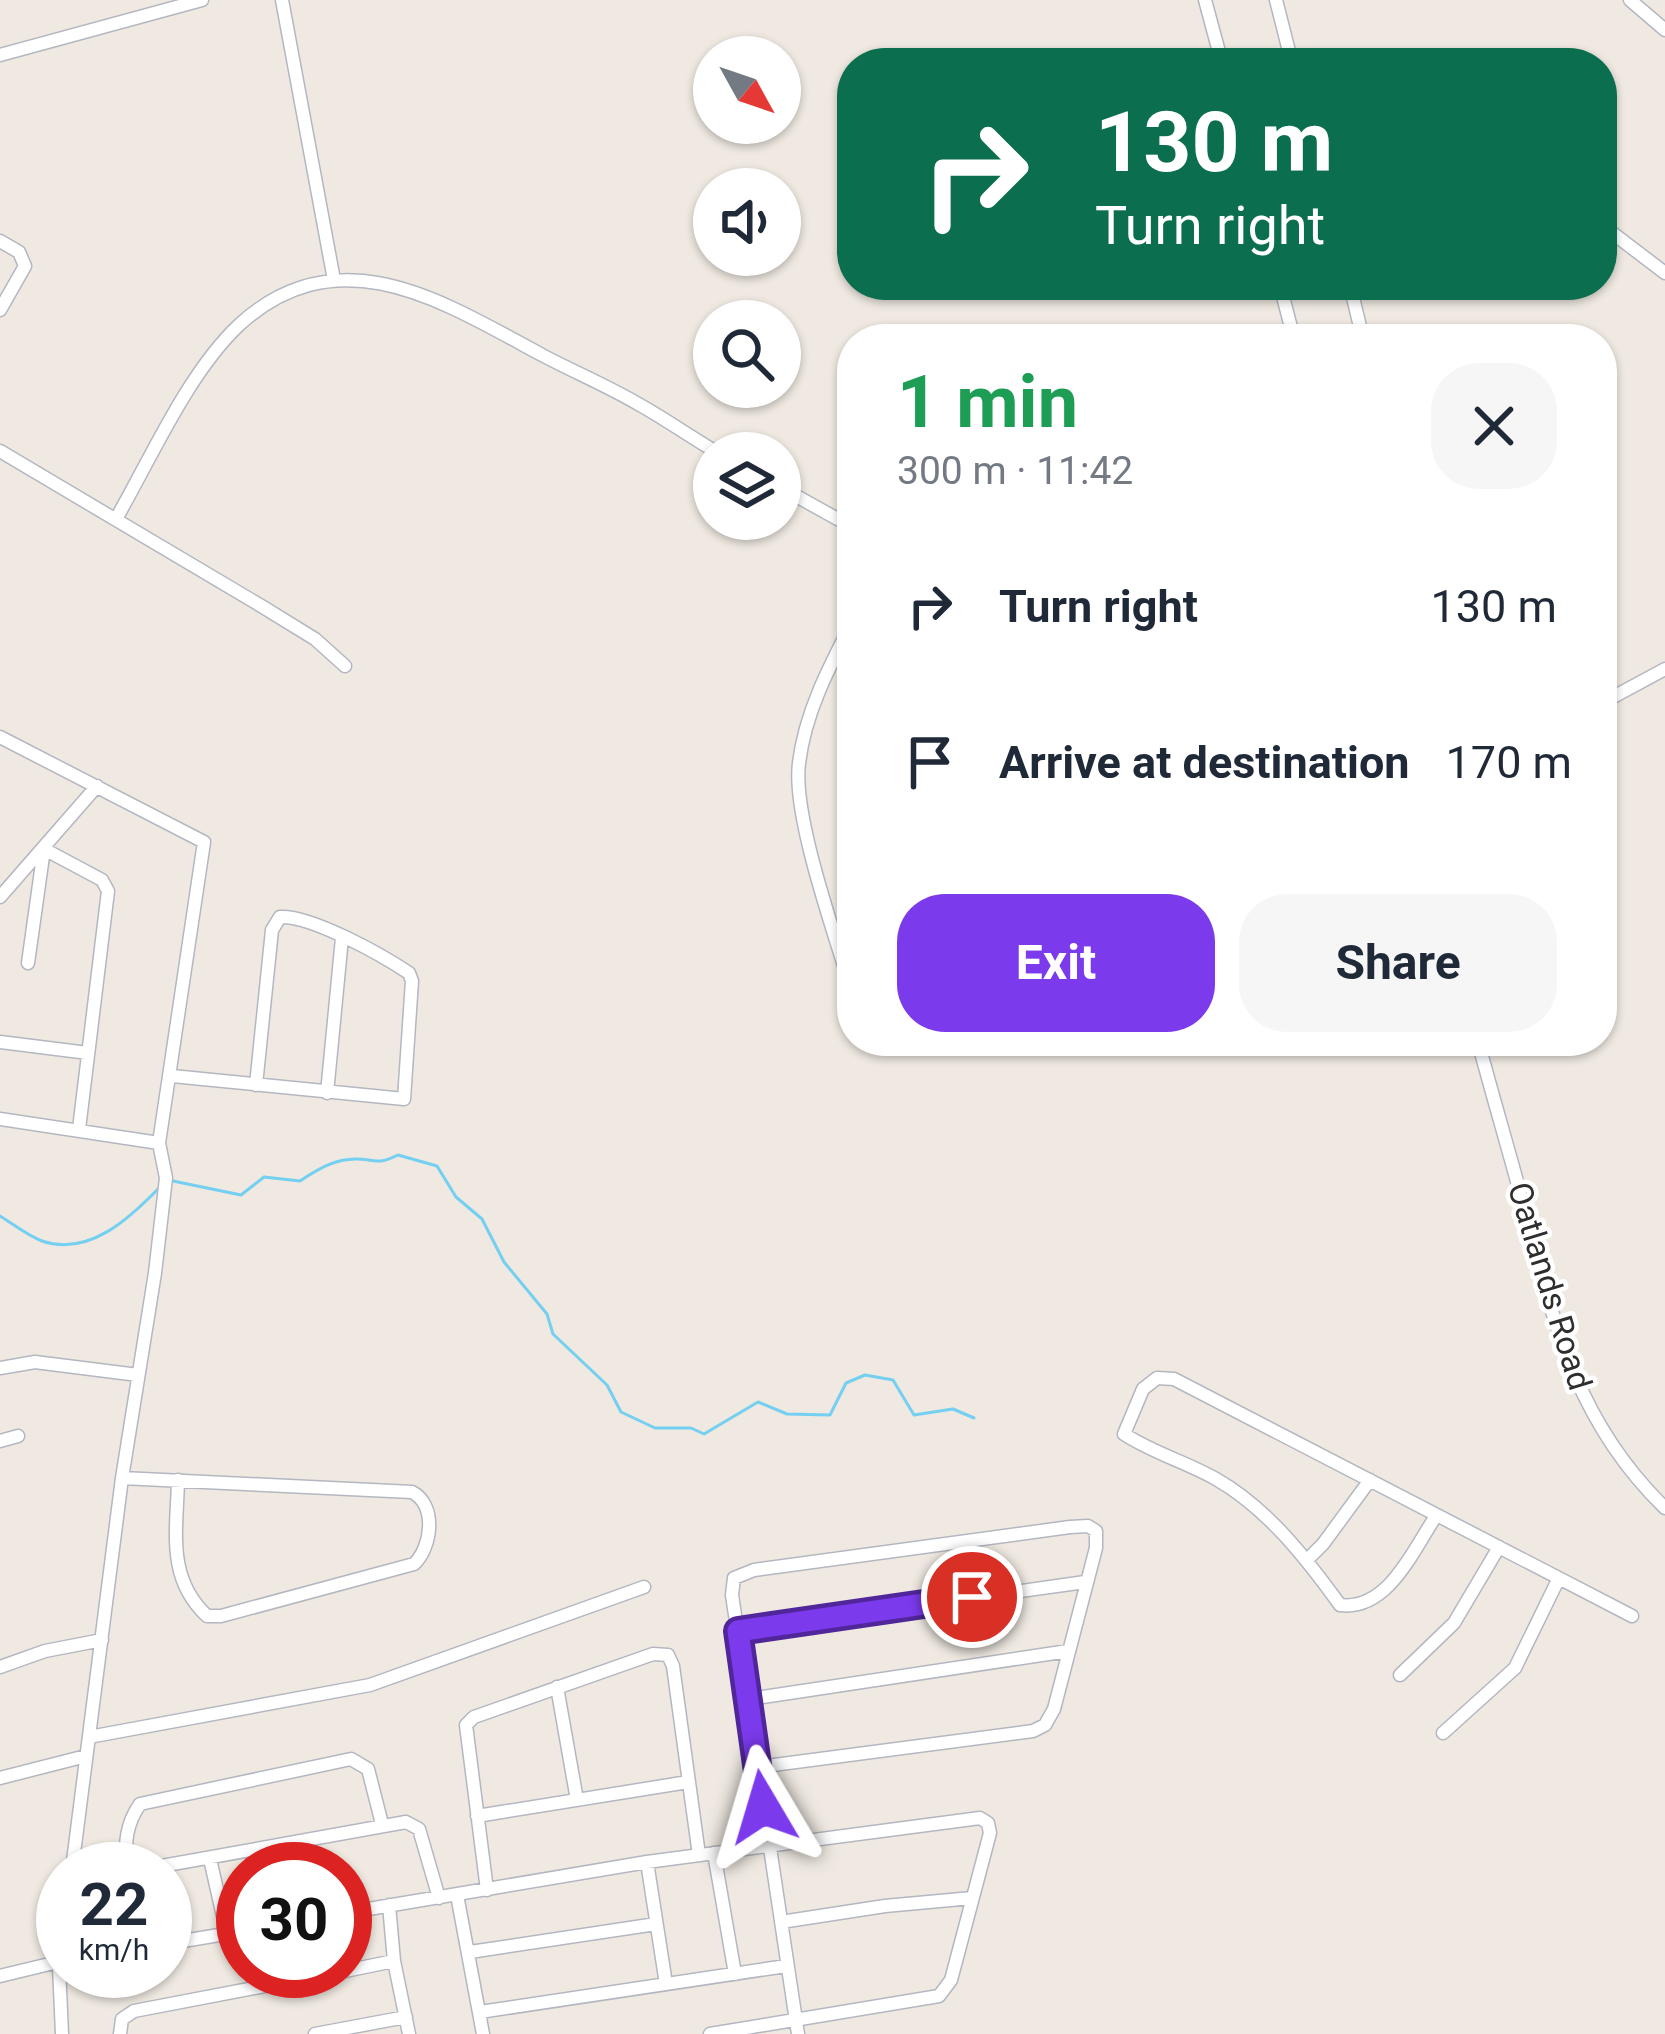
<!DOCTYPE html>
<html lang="en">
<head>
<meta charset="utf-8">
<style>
  :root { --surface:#fff; --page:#f6f6f7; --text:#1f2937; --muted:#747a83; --accent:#7c3aed }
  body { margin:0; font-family:Roboto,sans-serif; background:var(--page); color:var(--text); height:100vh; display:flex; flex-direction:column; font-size:45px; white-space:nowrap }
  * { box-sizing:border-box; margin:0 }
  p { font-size:39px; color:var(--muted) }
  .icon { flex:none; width:66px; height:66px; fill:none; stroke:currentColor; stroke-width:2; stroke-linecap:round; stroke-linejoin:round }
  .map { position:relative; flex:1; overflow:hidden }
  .details { position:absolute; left:837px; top:324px; width:780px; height:732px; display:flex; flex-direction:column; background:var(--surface); border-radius:48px; box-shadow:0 3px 9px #0004 }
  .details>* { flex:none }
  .guide { position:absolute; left:837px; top:48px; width:780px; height:252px; border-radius:48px; box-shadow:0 3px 9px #0004; background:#0b6e4f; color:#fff; overflow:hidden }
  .needle { width:78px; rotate:130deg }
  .buttons { position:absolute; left:693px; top:36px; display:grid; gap:24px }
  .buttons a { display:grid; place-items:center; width:108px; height:108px; border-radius:50%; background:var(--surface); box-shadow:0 3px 9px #0004; font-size:60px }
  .speed { position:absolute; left:36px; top:1842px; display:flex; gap:24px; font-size:60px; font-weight:700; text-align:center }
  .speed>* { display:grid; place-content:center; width:156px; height:156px; border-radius:50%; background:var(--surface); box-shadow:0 3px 9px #0004; line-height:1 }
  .speed small { font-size:30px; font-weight:400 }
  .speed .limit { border:18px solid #d22; background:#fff; color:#111 }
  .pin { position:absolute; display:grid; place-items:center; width:102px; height:102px; color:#fff; margin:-51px; border:6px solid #fff; border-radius:50%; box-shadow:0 3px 12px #0007 }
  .me { position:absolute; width:132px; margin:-66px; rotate:353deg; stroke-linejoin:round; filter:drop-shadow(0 0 9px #0008) }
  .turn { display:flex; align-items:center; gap:42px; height:252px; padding:0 60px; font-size:54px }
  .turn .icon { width:156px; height:156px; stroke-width:2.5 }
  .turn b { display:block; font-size:84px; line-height:102px }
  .round { display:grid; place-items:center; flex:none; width:126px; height:126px; border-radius:48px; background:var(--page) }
  .summary { display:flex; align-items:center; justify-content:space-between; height:204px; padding:0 60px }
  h1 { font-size:72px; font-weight:700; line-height:90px; color:#1e9e55 }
  .action { display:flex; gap:24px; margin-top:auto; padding:24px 60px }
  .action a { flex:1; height:138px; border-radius:48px; background:var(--accent); color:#fff; font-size:48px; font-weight:700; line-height:138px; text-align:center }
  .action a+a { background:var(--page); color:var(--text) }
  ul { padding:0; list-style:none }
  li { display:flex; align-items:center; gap:36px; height:156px; padding:0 60px }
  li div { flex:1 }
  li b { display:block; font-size:45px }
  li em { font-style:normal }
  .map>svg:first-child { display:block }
</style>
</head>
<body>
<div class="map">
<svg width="1665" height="2034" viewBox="0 0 1665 2034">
  <rect width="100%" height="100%" fill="#efe9e1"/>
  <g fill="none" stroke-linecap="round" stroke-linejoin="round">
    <!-- stream -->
    <path stroke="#75cff0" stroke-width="3" d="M173,1181L241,1195L264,1177L300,1181C318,1169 336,1158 358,1159C380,1160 377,1165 398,1155L437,1166L456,1197L482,1219L504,1262L547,1314L553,1334L607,1385L621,1412L655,1428H691L704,1434L758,1402L787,1414L830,1415L846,1383L865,1375L893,1380L914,1415L953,1409L974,1418
      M0,1216C13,1224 28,1236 42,1241C89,1257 130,1218 160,1187"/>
    <!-- minor casing -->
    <g stroke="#b4b7c1" stroke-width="15">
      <path id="minor" d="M282,0L334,280
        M1205,0L1222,63
        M1276,0L1292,63
        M1630,0L1665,30
        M0,55L202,0
        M1602,225L1665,273
        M0,241L19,252L25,266L0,310
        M1280,285L1294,339
        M1350,285L1363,339
        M0,451L263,607L315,639L345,666
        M780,487L852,527
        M116,519C151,458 188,373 239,325C339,233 445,303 542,355C574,372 608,386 640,405C667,420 692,438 718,453
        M852,623C829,667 805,713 799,763C792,816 836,937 852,992
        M1602,703L1665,669
        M0,737L204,842L159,1143L166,1178L155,1273L122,1478L72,1869
        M0,897L97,786
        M28,963L44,849L102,880L108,891L79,1129
        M1478,1041C1493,1098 1510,1154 1525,1211C1554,1325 1577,1423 1665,1508
        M0,1042L88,1053
        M172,1076L404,1099L412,981L409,973C382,955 311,915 280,917L272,930L256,1085
        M327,1093L342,938
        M0,1119L159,1143
        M0,1368L35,1362L138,1375
        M0,1441L18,1436
        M122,1478L412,1492C437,1505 432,1547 414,1564L221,1616H207C166,1578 177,1530 178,1480
        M1436,1516C1413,1550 1388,1611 1340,1605C1306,1558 1267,1508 1216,1479C1186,1462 1153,1453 1124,1434L1143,1389L1157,1378L1174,1379L1632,1616
        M1307,1560L1323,1544L1370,1480
        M738,1631L1085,1582
        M0,1667L45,1651L102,1640
        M1400,1675L1454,1623L1499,1547
        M557,1687L577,1800
        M750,1699L1068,1651
        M1443,1733L1515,1668L1558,1580
        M89,1737L370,1685L644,1587
        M758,1767L1033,1731L1045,1725L1054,1709L1096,1548V1531L1088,1526L1070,1527L754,1570L734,1578L732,1595L798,2034
        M0,1778L86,1756
        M477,1816L688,1782
        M714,1853L735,1974
        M210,1859L227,1934
        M647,1862L666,1984
        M138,1869L131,1866C121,1847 128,1821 140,1804L351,1759L368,1769L382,1824
        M145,1869L406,1822L419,1829L439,1898
        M487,1890L466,1725L474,1717L653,1654L668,1655L673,1666L699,1855
        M457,1895L483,2034
        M389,1905L394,1961L409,2034
        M345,1913L647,1862L980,1818L988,1823L990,1833L951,1980L939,1996L710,2034
        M781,1922L885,1906L972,1898
        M165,1944L243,1931
        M470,1952L656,1924
        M345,1971L394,1961
        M0,1976L62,1961
        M480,2012L786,1966
        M62,2034L59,1966L63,1938
        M120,2034L122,2019L134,2011L343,1971
        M315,2034L406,2017"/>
    </g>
    <!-- minor -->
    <use href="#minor" stroke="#fff" stroke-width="12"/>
  </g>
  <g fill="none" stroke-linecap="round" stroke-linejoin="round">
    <!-- route casing -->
    <g stroke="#51269a" stroke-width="30">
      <path id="route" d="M763,1807L738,1631L972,1597"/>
    </g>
    <!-- route -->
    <use href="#route" stroke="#7c3aed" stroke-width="21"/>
  </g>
  <g text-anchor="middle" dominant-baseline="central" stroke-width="9" stroke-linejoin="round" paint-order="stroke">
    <!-- street labels -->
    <g font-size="33" fill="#2e2e2e" stroke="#fff">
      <text transform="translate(1550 1286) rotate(73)">Oatlands Road</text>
    </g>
  </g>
</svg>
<div class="buttons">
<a><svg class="needle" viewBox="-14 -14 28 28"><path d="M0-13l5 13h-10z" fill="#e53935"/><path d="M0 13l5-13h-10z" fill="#747a83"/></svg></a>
<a><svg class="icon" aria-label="sound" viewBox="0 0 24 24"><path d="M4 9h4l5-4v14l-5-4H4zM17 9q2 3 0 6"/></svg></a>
<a><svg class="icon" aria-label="search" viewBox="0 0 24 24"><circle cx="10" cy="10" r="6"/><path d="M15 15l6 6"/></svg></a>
<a><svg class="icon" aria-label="layers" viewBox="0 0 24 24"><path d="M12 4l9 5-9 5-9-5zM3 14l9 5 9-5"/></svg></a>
</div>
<div class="speed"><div>22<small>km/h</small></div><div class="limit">30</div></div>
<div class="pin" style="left:972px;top:1597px;background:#d93025"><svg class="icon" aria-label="arrive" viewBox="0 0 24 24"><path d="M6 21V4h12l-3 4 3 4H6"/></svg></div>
<svg class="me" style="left:763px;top:1807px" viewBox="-20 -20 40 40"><path d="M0-17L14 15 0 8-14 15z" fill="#7c3aed" stroke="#fff" stroke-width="4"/></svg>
<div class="guide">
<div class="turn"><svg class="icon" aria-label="right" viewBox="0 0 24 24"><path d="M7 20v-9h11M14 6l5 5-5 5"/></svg><div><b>130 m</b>Turn right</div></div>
</div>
<section class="details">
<div class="summary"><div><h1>1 min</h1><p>300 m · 11:42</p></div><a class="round"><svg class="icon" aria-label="close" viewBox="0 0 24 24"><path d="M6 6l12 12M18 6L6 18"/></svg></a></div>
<ul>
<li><svg class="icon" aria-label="right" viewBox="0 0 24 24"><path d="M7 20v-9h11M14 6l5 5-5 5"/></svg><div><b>Turn right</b></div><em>130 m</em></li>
<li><svg class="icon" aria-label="arrive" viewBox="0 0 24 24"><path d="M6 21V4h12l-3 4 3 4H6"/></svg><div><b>Arrive at destination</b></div><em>170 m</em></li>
</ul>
<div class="action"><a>Exit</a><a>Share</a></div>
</section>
</div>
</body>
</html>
